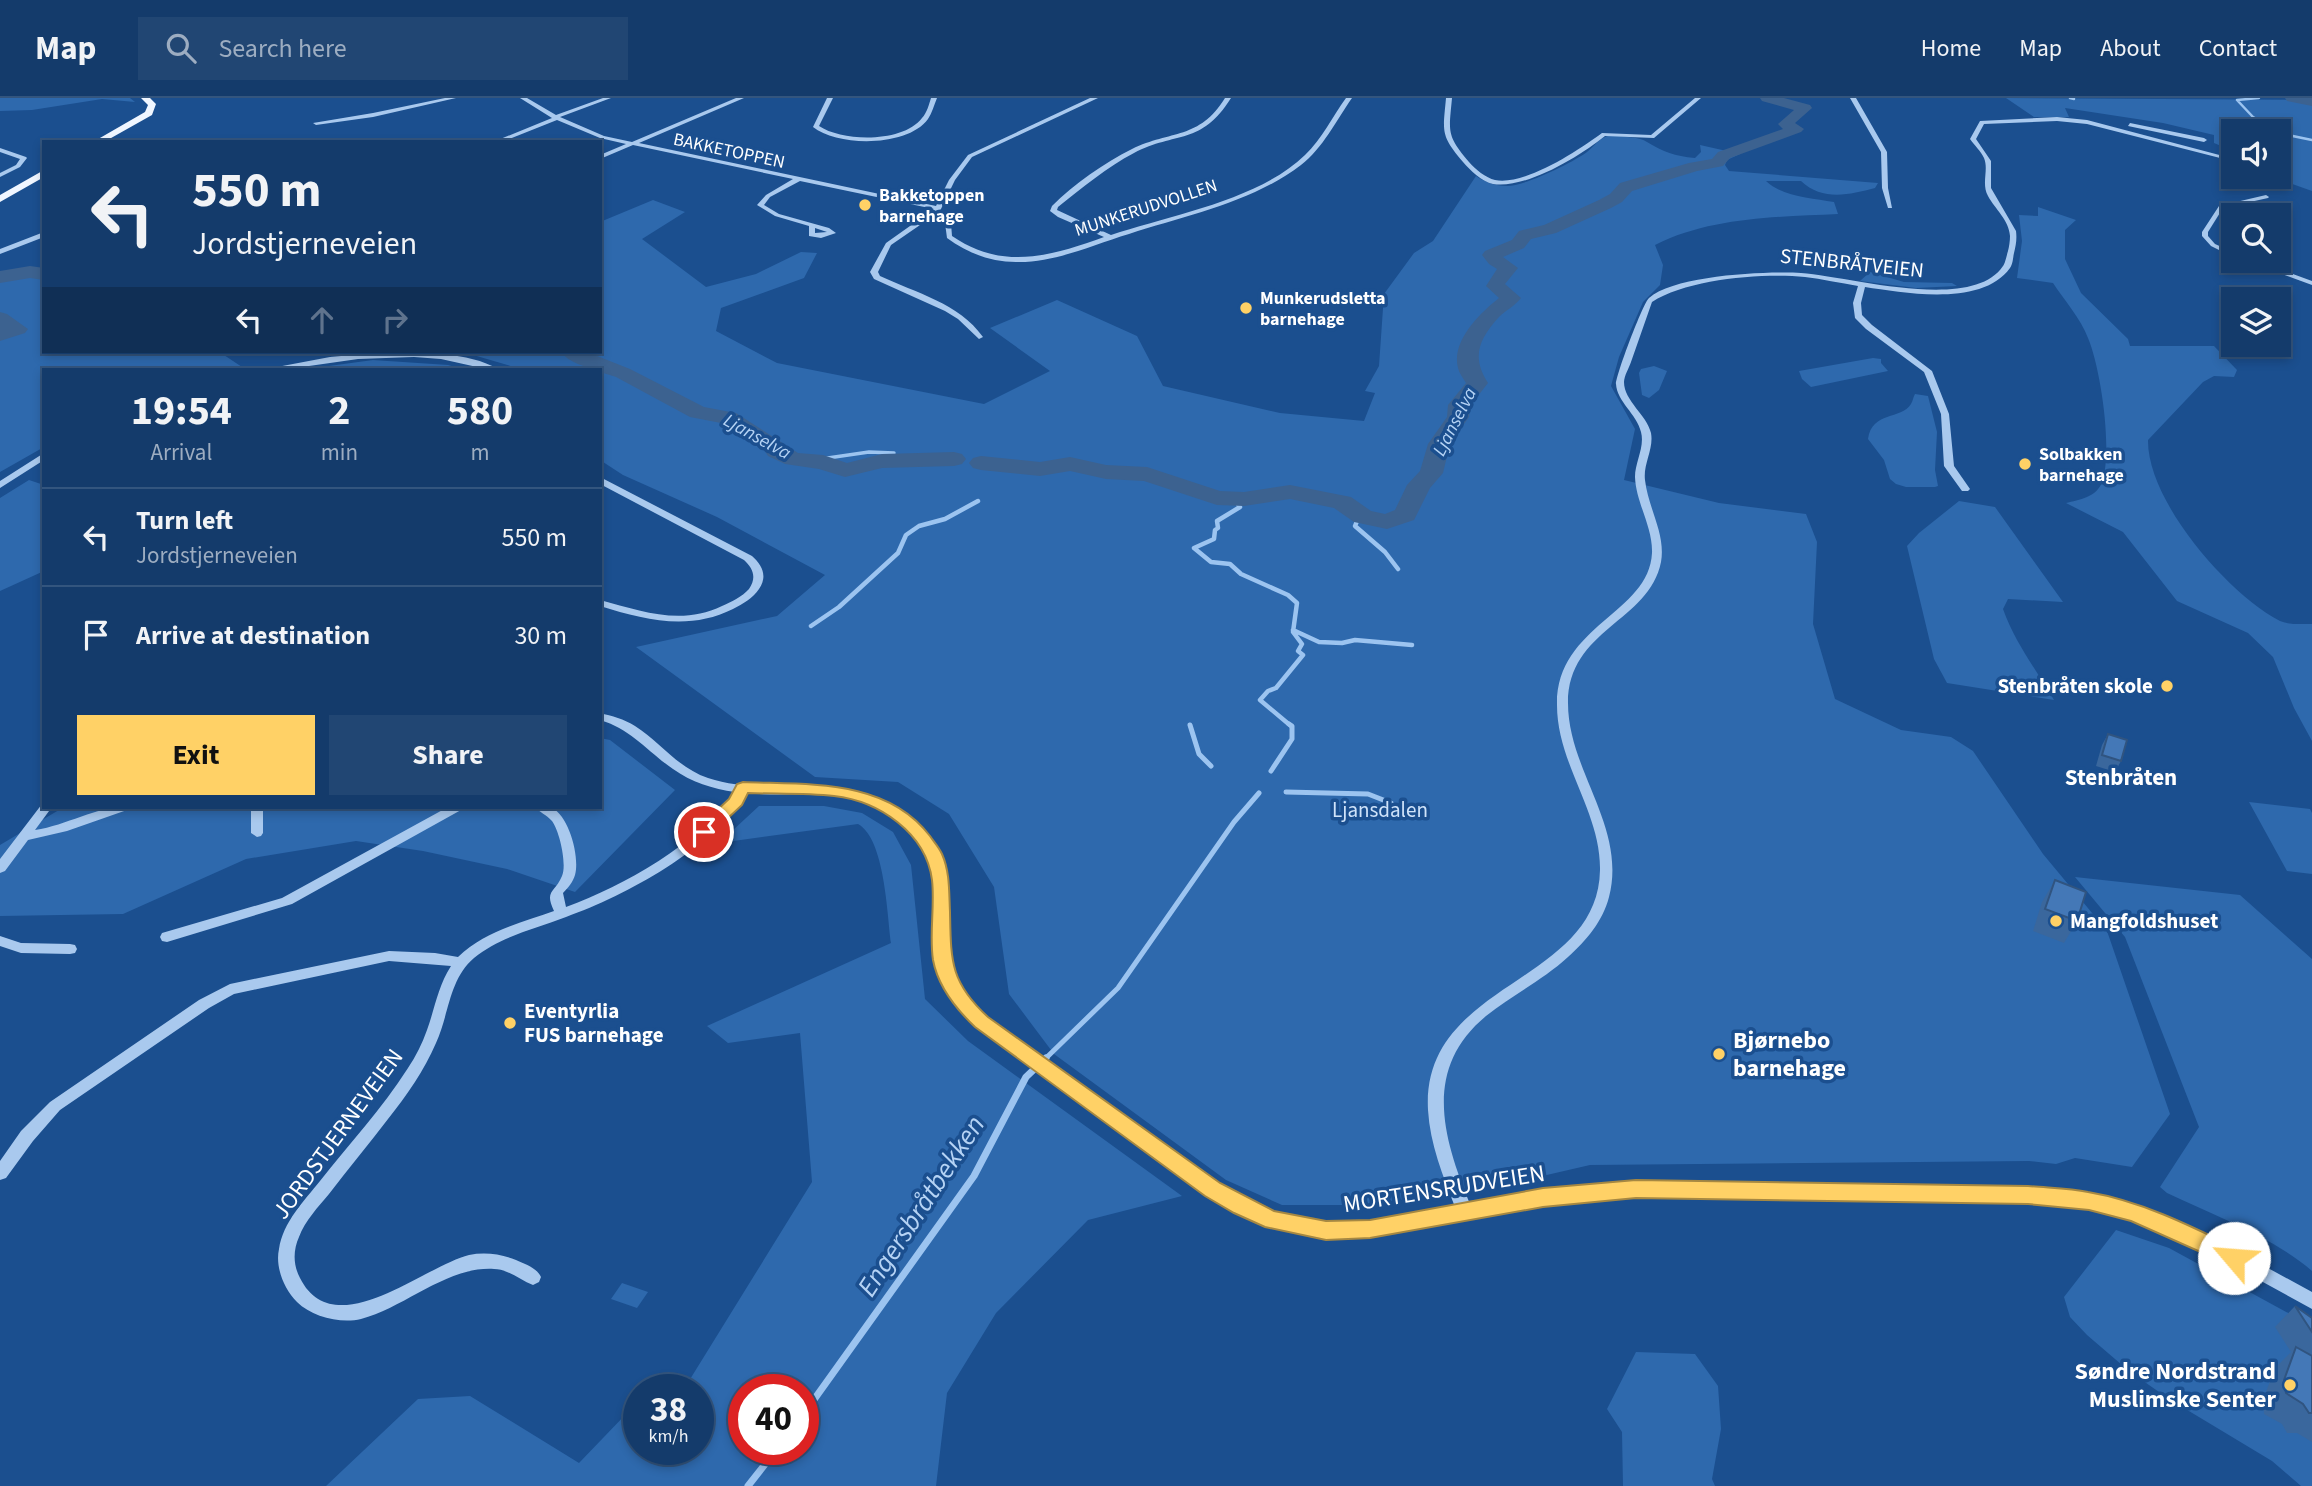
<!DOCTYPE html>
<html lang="en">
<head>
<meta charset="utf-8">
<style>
  :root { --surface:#143b6b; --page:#214673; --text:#f1f3f6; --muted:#9dadc1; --line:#33557e; --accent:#ffd166 }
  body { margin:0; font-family:"Source Sans 3",sans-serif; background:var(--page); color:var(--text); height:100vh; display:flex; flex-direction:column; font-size:26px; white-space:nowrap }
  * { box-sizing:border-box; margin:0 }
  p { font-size:23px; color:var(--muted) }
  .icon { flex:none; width:38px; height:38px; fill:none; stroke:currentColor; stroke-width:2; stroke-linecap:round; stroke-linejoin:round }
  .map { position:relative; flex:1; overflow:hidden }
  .details { position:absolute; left:42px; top:270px; width:560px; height:441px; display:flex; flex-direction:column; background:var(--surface); border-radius:0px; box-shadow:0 4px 10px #0003,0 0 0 2px var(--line) }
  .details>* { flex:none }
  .top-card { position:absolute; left:42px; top:42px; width:560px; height:214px; border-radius:0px; box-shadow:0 4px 10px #0003,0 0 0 2px var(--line); background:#143b6b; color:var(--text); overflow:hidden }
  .buttons { position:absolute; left:2221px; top:21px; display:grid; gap:14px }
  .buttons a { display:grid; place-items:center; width:70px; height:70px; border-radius:0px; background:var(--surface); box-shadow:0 4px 10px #0003,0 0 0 2px var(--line); font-size:35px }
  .speed { position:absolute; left:623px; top:1276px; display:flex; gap:14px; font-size:35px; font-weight:700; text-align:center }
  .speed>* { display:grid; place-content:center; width:91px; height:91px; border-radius:50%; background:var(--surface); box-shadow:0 4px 10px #0003,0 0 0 2px var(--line); line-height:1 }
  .speed small { font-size:18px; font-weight:400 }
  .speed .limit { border:10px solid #d22; background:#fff; color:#111 }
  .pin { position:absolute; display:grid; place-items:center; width:60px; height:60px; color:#fff; margin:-30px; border:4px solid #fff; border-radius:50%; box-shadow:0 2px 7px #0007 }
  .me { position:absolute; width:77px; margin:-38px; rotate:297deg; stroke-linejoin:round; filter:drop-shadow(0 0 5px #0008) }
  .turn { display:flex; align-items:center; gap:24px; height:147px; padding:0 35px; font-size:32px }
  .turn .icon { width:91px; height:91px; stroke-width:2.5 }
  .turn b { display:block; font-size:49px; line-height:60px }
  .lanes { display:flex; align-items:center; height:66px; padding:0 35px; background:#0003; justify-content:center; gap:35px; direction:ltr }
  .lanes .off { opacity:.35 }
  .eta { display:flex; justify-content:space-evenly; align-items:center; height:119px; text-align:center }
  .eta b { font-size:42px; font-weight:700; line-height:49px }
  .primary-button { display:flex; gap:14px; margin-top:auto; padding:14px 35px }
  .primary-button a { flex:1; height:80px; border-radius:0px; background:var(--accent); color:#111; font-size:28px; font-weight:700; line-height:80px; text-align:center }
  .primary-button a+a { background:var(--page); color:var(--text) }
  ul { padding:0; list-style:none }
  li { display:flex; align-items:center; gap:21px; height:98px; padding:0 35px; border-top:2px solid var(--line) }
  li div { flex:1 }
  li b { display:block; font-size:26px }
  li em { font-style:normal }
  header { display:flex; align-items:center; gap:42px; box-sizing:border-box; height:98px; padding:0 35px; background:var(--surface); border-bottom:2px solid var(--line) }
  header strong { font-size:33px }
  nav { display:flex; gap:38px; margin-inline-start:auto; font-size:24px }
  .search { width:490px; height:63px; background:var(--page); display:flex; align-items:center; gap:18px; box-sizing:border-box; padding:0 24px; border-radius:0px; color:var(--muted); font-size:26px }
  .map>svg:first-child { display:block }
</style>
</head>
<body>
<header>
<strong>Map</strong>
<div class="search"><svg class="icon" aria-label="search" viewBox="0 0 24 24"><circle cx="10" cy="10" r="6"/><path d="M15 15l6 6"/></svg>Search here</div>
<nav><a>Home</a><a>Map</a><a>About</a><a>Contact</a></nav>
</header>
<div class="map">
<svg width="2312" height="1388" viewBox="0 0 2312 1388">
  <rect width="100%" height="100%" fill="#1b4f8f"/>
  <!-- green -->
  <path fill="#2e69ad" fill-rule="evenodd" d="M0,0H130L135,4L102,1L32,12L0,13Z
    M2006,0L2312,2V93L2273,79H2278V33H2233V53L2214,45V37L2163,25L2065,10L2069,19H2034Z
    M1614,37C1623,39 1640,39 1647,44C1664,54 1674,58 1695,60L1701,54L1700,47L1740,56L1727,62L1725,67L1729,73L1878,85L1875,90C1849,97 1822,103 1801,83H1766C1783,99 1811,100 1834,104L1838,116C1776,119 1711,119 1655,147L1663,167L1660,187L1643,204L1619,259L1611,288L1635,331L1624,382L1719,405L1806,416L1817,444L1813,526L1835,601L1901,632L1951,639L1973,653L2043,756L2107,833L2170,1016L2132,1069L2075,1060L2056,1066L2029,1063L1590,1067L1494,1089L1362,1107H1282L1226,1082L1054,956L1009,896L994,789L949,716L898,684L815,679L636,549L777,518L825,477L717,419L623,377L600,362V271H521L463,254H600V124L653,102L685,114L642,141L706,189L756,176L801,154L817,155L804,180L721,210L716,233L777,265L984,306L1050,273L990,230L1057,202L1137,238L1163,288L1280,315L1364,323L1375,295L1365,293L1379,268L1384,196L1414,155L1433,143L1476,78C1485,84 1495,88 1507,88C1525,88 1572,65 1587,54C1597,46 1600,38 1614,37Z
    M2038,109L2076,122L2065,132V161L2081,195L2128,241L2130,248H2214L2237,272L2234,279L2214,278L2203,284L2148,342C2147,403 2228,496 2280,523C2289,527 2302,526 2312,526V643L2294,610L2273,559L2248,535L2177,503L2123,434L2066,405C2079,402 2097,399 2102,384C2113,354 2101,271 2088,240C2081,221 2064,202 2053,185L2017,180L2022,143L2019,117L2038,118Z
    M40,172L44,173V254H245L224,257L245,271H44V349L0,374V177Z
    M1870,174L1904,184L1952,185L1957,188L1916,190L1860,183Z
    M1873,260L1881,261V265L1888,273L1811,289L1802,281L1799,273Z
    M373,262L448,267L462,271H307Z
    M1654,268L1667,273L1659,292L1649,300L1642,297L1639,275L1641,271Z
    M1915,296L1928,298L1937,334L1935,372L1938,388L1935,389H1906L1896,386L1890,381L1884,362L1868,341C1872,313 1901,322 1911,306C1913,303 1913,299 1915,296Z
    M29,382L44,387V473L0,493V400Z
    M1959,403L1995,409L2063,504L2008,501L2003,511C2015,545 2036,571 2054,602L1947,585L1934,561L1907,448L1919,435Z
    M600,640L610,642L675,692L575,794L507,771L423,753L356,743L246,761L123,816L0,818V747L64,709H600Z
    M2249,704L2310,711L2312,715V776L2287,773Z
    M759,708H824L862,715L893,734L911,767L925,901L968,943L1182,1098L1088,1122L996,1215L947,1295L936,1388H326L418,1301L470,1298L579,1365L628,1314L639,1311V1351H698V1292L684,1291L812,1084L800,935L728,945L707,928L891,845C887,816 885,741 858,726L719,745ZM744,1292H803V1351H744Z
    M2075,779L2240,797L2312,861V1173C2276,1141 2212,1116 2167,1095L2160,1089L2199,1029L2125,839Z
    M2116,1132L2169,1150L2312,1228V1388H2301L2272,1363L2169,1301L2129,1273L2087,1237L2070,1219L2064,1199Z
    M622,1185L648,1194L637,1210L611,1201Z
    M1636,1254L1695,1256L1718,1288L1721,1331L1712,1381L1715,1388H1623L1622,1334L1607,1311Z"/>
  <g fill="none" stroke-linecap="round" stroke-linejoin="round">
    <!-- stream-far4 -->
    <path stroke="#9cc4f0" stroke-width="2.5" d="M2070,0L2074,1
      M2237,2L2253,19L2271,29V33
      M2237,2L2259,0
      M2278,35L2312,42"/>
    <!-- stream-far3 -->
    <path stroke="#9cc4f0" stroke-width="3.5" d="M814,362L869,354L894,355"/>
    <!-- stream-far2 -->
    <path stroke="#9cc4f0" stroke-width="4.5" d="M1234,401L1240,409L1217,423L1218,430L1215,432L1214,441L1194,450L1211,464L1230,466L1241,476L1288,497L1297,505L1293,534L1302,546L1298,553L1303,557L1276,590L1268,593L1260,602L1291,628
      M1360,416L1355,428L1385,454L1398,471
      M811,528L839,509L898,455L906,437L919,428L945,421L978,403
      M1293,532L1319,544L1342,545L1355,542L1412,547"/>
    <!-- stream-far1 -->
    <path stroke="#9cc4f0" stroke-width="5" d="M1190,627L1199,656L1211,668
      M1271,673L1292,641V628L1289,626
      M1286,694L1368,696L1391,705
      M1044,962L1118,890L1234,724L1259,695"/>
    <!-- stream -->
    <path stroke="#9cc4f0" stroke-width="7" d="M803,1317L974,1078L1026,979L1046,960
      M748,1388L777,1351"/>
    <!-- river -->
    <path fill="#3c6290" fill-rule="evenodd" d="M1760,0H1784L1810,7L1812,10L1795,25L1804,31L1801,34L1730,60L1723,68L1697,73L1632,93L1622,104L1611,110L1556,135L1531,141L1524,150L1503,159L1518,170L1505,186L1521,200C1515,208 1506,212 1499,219C1479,241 1471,259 1488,285L1470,308L1469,319L1450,346L1443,375L1430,390L1414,422L1387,431L1354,424L1334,410L1290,401L1244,408L1217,407L1144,383L1106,381L1070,373L1040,378L981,372L973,370L969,365L973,360L981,358L1040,364L1070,359L1106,367L1147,369L1220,393L1244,394L1290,387L1351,399L1371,413L1385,416L1395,412L1407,387L1420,373L1428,346L1447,319L1448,307L1466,285C1463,280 1459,275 1458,270C1451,243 1480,215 1499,200L1486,188L1497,171L1489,166L1482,157L1485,153L1512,142L1519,133L1544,127L1599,102L1610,96L1620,85L1689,65L1712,61L1718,54L1783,31L1778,26L1794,12L1762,3Z
      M2285,0H2312V8L2287,3Z
      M30,168L44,170V182L30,180L0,185V173Z
      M0,214L7,216L28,231L25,235L0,243Z
      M561,254H587L630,271L704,309L736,315L798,355L823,357L847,365L882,356L954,354L962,356L966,361L962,366L954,368L882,370L845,379L819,371L785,366L768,358L763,350L721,325L690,319L616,279L600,274V271C588,271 568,264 561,254Z"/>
    <!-- minor -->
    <path fill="#a9c9ee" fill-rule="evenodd" d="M445,0H456L373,19L316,27L313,25L373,15Z
      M520,0H527L556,17L603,0H611L560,19L604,38L632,44L736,0H744L639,45L936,108L949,82L968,57L1090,0H1098L972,59L955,82L940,113L951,125L952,138C1003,173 1051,158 1104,139L1058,119L1050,113L1052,108C1074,86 1104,65 1132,51C1171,32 1199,42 1225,0H1231C1201,48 1176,33 1134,55C1107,69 1082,90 1058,109L1057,112L1111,137C1171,117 1259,102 1305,57C1322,41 1332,19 1346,0H1352C1336,23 1323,50 1301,67C1251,105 1187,117 1129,136C1092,147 1055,165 1016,164C991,164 967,155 947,140L945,125L936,116L891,147L878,174L880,178C916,195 959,205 983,239L979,241L958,221L945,213L874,181L870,174L886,145L934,111L800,83L770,99L764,107L779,116L829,130L836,135L821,140L809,138V128L775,118L757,107L766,97L793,81L633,47L600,61V57L626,46L600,40L557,22L502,44H493L552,20ZM815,130L827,134L815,135Z
      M827,0H833L819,28C843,44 903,45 922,20C927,15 929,6 931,0H937C934,7 932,15 928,21C908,49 838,49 813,29Z
      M1446,0H1452C1449,34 1446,37 1469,64C1475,71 1486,80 1495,82C1525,88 1579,52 1602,35L1651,37L1695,0H1701L1654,40L1605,38C1580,58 1527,91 1493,86C1482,84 1470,72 1463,64C1440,37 1443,34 1446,0Z
      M1850,0H1856L1887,54L1888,90L1892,110H1888L1882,90L1881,54Z
      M2057,19L2087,22L2227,59L2224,61L2087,26L2057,23L1984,26L1976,41L1991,63V90L2016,133C2017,141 2016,147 2014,155C2013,159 2013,166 2010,170C1982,209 1905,195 1865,189L1861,205L1862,217L1872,227L1932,273L1949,316L1954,368L1970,391L1968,393H1962L1944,368L1941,316L1924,274L1866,231L1855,220L1853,205L1858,188C1840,185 1822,181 1805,179C1762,175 1688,181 1652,204C1645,224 1638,244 1631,264C1629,270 1624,278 1624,284C1624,303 1647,317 1651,335C1654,351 1643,366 1645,382C1648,410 1666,436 1661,464C1649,524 1568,531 1568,605C1568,673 1627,729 1609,799C1603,823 1586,843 1568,859C1543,882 1512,897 1486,918C1422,971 1443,1040 1470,1106L1543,1093L1616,1084L1951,1088L2061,1092L2109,1100L2164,1118L2222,1145L2312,1194V1211L2210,1155L2154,1129L2109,1114L2061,1106L1951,1102L1616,1098L1543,1107L1392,1135L1347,1140L1308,1137L1272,1129L1236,1114L1207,1096L977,928C960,911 946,893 939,870C922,813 955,771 901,725C887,713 867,704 848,700C815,693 780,699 746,695C712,751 627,797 566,819C535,831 501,838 474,860C449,881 449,917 436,945C424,973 407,997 388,1021C369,1046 348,1071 329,1096C318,1109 305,1123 299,1139C293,1152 293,1167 300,1180C334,1248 424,1168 469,1157C485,1154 501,1156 516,1162C525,1166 537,1170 541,1179L539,1184L533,1187C520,1182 508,1171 494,1171C447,1168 406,1209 361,1221C341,1226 312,1219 297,1204C284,1191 275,1169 279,1151C283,1124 304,1103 320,1083C349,1046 382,1011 408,970C416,958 422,946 427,932C435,910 438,888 451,868L389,863L234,896L209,910L60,1012L33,1043L6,1080L0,1082V1063L21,1033L50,1004L199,902L230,886L389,853L435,855L458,859C485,833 521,825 554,813C544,792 555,795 562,778C567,767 560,734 552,723C547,717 539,714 535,709C540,709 547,708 552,710C569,718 580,759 575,777C573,784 568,790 563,795L566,809C625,787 697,747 734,695L735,694C713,691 691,684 673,671C648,654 631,631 600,622V615C612,618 624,621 635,628C660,644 678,670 708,680C775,702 853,670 912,721C924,731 935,743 941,758C947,773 947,789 947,805C947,856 949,883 987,920L1219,1086C1236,1097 1253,1107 1272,1114C1331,1136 1395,1120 1455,1109C1443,1078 1430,1046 1428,1012C1421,883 1598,887 1600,772C1601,714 1557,666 1557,607C1556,527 1649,516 1652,455C1653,429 1636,405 1635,379C1635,364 1645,349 1641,334C1637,316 1617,304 1616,286C1616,277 1643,205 1649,200C1675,177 1767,173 1801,175C1848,178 1972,215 2003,168C2005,166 2007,156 2008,153C2009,149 2010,143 2010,138C2009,122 1995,111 1988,98C1981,85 1989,72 1984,60C1981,53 1974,47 1970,41L1980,23Z
      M2130,25L2204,40L2207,42L2204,44L2128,28Z
      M0,50L26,59L27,60L20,69L0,79V75L16,67L20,61L0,54Z
      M2266,97L2269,99L2268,100L2223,110L2208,134V138L2215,146L2233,154V159L2211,148L2202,138V134L2219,108Z
      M44,134V139L0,156V151Z
      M2247,163H2257L2312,183V187Z
      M386,254C420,254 469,254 498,271H486L441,261L414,259L358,261L288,271H273L277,269L330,259Z
      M44,355V362L0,390V383Z
      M600,379L752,458C762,467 768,478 759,491C753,500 743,506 733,511C689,533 645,522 600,508V502C641,513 681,528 722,508C731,504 742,499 749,491C757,480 753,470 744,462L600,386Z
      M42,706H44V709H52L35,732C68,727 96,708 129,709L127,712L67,733L28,742L5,773L0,775V761Z
      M251,709H263V735L261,738L257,739L251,735Z
      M448,709H463L461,712L292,806L167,844L162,843L160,839L162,835L282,800Z
      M0,838L21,845L70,846L75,847L77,851L75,855L70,856L21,855L0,848Z"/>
    <!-- major -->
    <path fill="#f0f6ff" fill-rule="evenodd" d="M141,0H150L156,6L152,17L104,44H93L145,14L148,7Z
      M44,72V79L0,104V97Z"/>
  </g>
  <!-- wall -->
  <path fill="#3a679d" d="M2108,636L2121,663L2115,674L2096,668L2102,647Z
    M2055,782L2077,823L2064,845L2033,833L2042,804Z
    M2295,1208L2312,1220V1344L2297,1335H2287L2282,1326L2264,1316L2263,1302L2275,1270L2291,1254L2275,1229Z"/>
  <!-- building -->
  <path fill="#4478b7" stroke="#305480" stroke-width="2" d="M2108,636L2127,642L2121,663L2102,657Z
    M2055,782L2086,794L2077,823L2045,811Z
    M2295,1208L2312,1220V1234Z
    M2296,1249L2312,1258V1315H2309L2303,1306L2286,1295L2284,1282Z"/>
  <!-- route -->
  <path fill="#ffd166" stroke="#a68842" stroke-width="2" d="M743,684C808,687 886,680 930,738C934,744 939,749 942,756C950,774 949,794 950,814C951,863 950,884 988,919L1220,1085L1274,1113L1326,1123L1370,1122L1543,1090L1636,1082L2028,1088C2048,1090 2069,1090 2088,1094C2142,1103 2193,1129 2242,1153L2245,1160L2242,1167L2234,1169L2131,1123L2089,1112L2028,1106L1636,1100L1543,1109L1370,1140L1326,1142L1265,1129L1234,1115L1205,1098L975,929C956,911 938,889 933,862C929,836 935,808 932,782C926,735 879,703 834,698C806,695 776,696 748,695L742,707L709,738H698L695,734L698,730L729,701L737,686Z"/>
  <!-- markers -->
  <g fill="#ffd166" stroke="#1b4f8f" stroke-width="2.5">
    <circle cx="865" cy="107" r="7"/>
    <circle cx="1246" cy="210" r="7"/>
    <circle cx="2025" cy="366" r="7"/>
    <circle cx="2167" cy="588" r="7"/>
    <circle cx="2056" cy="823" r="7"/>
    <circle cx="510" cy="925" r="7"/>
    <circle cx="1719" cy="956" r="7"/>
    <circle cx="2290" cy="1287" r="7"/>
  </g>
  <g text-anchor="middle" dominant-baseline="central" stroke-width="7" stroke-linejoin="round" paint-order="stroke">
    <!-- far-street labels -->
    <g font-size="18" fill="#fff" stroke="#1b4f8f">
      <text transform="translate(729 53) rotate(12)">BAKKETOPPEN</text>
      <text transform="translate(1146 110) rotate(-18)">MUNKERUDVOLLEN</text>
    </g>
    <!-- far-poi labels -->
    <g font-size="18" font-weight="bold" fill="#fff" stroke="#1b4f8f" text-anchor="start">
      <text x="879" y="97">Bakketoppen<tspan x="879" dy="21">barnehage</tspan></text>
      <text x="1260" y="200">Munkerudsletta<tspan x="1260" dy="21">barnehage</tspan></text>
      <text x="2039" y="356">Solbakken<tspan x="2039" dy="21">barnehage</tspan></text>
    </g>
    <!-- far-water labels -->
    <g font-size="19" font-style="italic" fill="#b5d3f5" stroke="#1b4f8f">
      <text transform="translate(1455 324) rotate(-63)">Ljanselva</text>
      <text transform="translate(757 339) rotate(29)">Ljanselva</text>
    </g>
    <!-- street labels -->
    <g font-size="21" fill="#fff" stroke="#1b4f8f">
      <text transform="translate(1852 165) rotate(6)">STENBRÅTVEIEN</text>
    </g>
    <!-- poi labels -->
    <g font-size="21" font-weight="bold" fill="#fff" stroke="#1b4f8f" text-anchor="start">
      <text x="2153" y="588" text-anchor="end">Stenbråten skole</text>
      <text x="2070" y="823">Mangfoldshuset</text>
      <text x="524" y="913">Eventyrlia<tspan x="524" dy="24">FUS barnehage</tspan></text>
    </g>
    <!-- park labels -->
    <g font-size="21" fill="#cfe3fa" stroke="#1b4f8f">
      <text x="1380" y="712">Ljansdalen</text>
    </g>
    <!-- neighbourhood labels -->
    <g font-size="23" font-weight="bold" fill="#fff" stroke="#1b4f8f">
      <text x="2121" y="679">Stenbråten</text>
    </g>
    <!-- near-poi labels -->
    <g font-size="24" font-weight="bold" fill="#fff" stroke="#1b4f8f" text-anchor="start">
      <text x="1733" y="942">Bjørnebo<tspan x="1733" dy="28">barnehage</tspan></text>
      <text x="2276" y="1273" text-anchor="end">Søndre Nordstrand<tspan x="2276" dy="28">Muslimske Senter</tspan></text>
    </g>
    <!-- near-street labels -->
    <g font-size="24" fill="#fff" stroke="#1b4f8f">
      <text transform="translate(338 1036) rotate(-54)">JORDSTJERNEVEIEN</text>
      <text transform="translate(1444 1091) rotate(-9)">MORTENSRUDVEIEN</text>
    </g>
    <!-- near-water labels -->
    <g font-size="28" font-style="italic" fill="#b5d3f5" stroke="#1b4f8f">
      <text transform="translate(921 1108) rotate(-57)">Engersbråtbekken</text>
    </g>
  </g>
</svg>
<div class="buttons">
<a><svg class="icon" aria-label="sound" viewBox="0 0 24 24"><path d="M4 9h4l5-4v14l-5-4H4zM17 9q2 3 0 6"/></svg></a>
<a><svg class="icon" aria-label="search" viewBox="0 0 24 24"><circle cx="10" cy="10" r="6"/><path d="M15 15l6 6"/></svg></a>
<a><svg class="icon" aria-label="layers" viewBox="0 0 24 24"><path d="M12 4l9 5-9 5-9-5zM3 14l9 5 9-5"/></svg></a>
</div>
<div class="speed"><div>38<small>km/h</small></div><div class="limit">40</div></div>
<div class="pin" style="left:704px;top:734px;background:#d93025"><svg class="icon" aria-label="arrive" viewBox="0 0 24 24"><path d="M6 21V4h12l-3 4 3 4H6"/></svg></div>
<svg class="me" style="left:2234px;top:1160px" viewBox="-20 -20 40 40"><circle r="19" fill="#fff"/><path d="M0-13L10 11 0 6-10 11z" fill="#ffd166"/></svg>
<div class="top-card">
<div class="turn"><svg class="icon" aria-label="left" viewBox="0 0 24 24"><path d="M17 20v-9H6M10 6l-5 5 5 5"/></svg><div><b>550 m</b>Jordstjerneveien</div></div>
<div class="lanes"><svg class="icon" aria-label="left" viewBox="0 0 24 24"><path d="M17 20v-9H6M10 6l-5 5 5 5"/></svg><svg class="icon off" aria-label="ahead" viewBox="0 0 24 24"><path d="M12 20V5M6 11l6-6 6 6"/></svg><svg class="icon off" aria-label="right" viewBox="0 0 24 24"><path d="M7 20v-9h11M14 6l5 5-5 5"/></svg></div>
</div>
<section class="details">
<div class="eta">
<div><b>19:54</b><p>Arrival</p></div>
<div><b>2</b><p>min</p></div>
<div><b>580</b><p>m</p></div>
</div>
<ul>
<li><svg class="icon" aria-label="left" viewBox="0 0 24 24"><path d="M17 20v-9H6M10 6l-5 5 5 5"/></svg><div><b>Turn left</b><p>Jordstjerneveien</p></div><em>550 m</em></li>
<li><svg class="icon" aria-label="arrive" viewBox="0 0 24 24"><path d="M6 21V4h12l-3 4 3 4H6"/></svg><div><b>Arrive at destination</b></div><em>30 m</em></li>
</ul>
<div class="primary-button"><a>Exit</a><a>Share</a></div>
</section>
</div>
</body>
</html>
